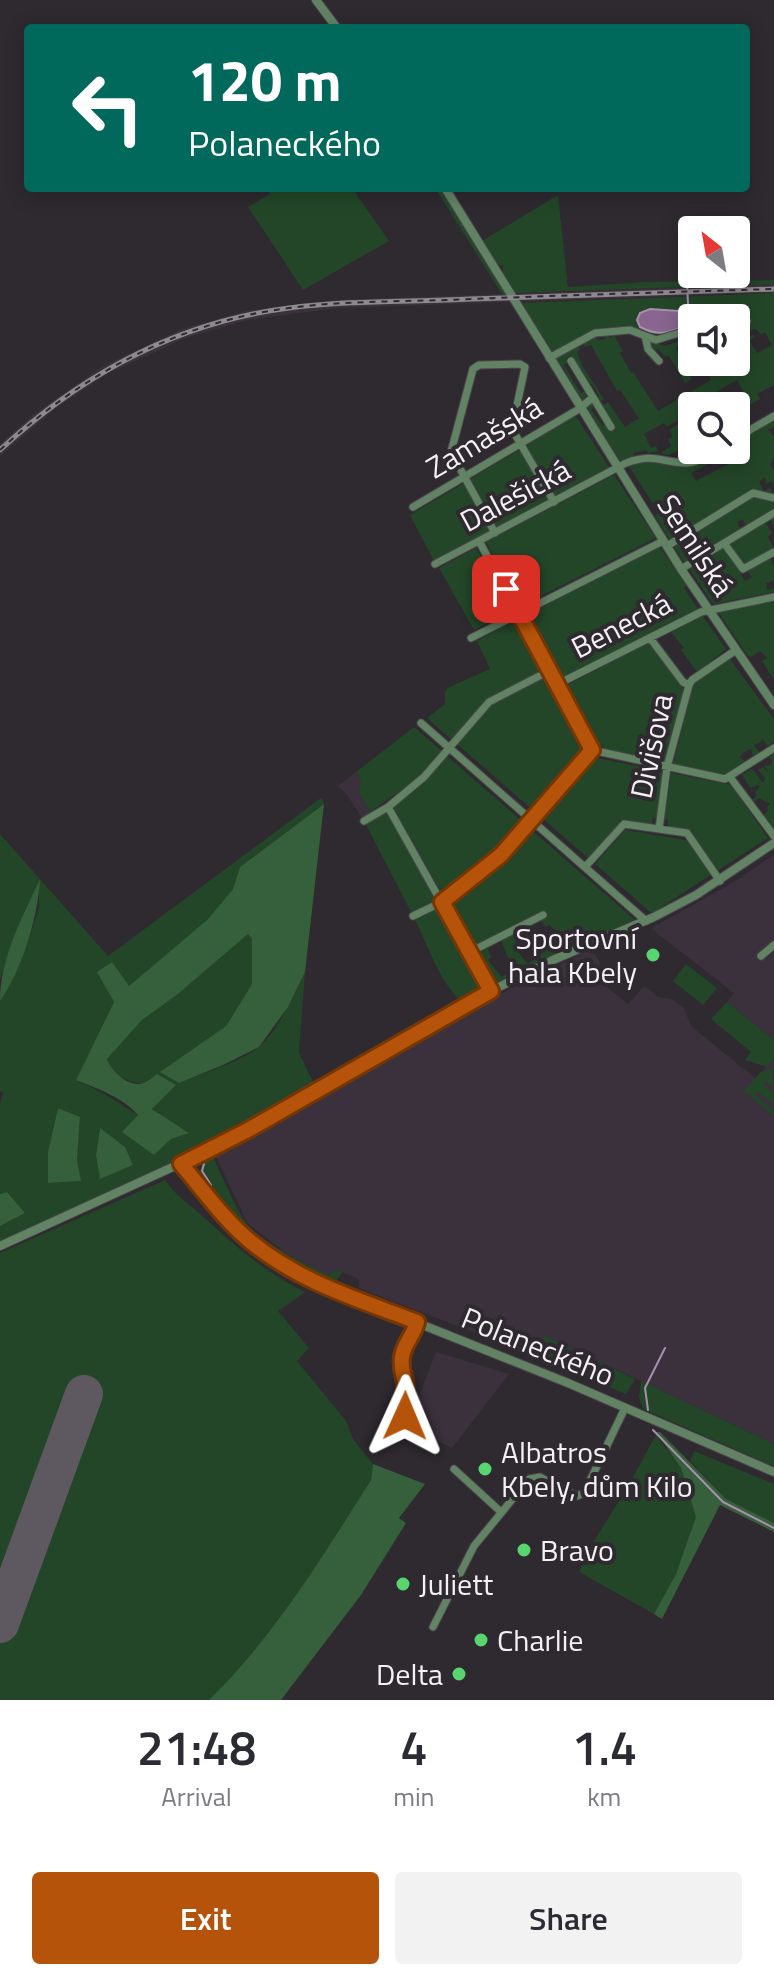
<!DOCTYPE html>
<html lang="en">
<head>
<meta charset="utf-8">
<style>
  :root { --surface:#fff; --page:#f2f2f3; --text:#2b2b33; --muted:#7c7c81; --accent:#b45309 }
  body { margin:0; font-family:"Titillium Web",sans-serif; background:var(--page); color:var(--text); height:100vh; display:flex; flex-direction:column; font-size:30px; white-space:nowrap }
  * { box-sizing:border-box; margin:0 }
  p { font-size:26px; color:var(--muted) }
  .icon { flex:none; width:44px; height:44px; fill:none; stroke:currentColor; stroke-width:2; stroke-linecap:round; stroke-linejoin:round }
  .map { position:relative; height:1700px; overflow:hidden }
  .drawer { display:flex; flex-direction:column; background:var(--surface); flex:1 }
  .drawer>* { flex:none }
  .top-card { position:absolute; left:24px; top:24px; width:726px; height:168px; border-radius:8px; box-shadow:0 4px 20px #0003; background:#00695c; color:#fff; overflow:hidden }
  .needle { width:52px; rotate:329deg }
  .tools { position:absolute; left:678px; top:216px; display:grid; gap:16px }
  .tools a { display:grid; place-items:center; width:72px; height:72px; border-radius:8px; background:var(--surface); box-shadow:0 4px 20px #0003; font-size:40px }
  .pin { position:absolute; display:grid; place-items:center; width:68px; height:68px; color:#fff; margin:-34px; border-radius:16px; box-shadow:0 4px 12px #0006 }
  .me { position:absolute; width:88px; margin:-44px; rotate:1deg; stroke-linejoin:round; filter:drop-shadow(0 0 6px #0008) }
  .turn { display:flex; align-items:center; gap:28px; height:168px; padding:0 32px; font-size:36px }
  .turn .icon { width:104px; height:104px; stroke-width:2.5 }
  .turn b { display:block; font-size:56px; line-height:68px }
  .eta { display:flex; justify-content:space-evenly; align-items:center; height:136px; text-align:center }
  .eta b { font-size:48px; font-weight:600; line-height:56px }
  .cta { display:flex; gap:16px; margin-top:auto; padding:16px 32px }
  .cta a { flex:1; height:92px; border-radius:8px; background:var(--accent); color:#fff; font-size:32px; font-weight:600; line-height:92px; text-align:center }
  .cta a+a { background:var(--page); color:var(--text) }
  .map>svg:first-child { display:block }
</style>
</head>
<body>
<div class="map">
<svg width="774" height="1700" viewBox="0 0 774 1700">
  <rect width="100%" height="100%" fill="#2f2930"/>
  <!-- built -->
  <path fill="#3b313d" d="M774,284V293L338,308L247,320L183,339L107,374L56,408L0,456V444L34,414L103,366L180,330L245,311L337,300Z
    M356,772L361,780V796L373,818L365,823L348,796L338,786Z
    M774,855V941L760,954L766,960L774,952V1040L727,1002L734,993L653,930V927L734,882Z
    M587,951L595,954L600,963L602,983L628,1004L644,986L658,997L672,999L684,1008L691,1026L755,1078L774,1059V1444L545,1336L530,1354L359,1288V1279L336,1270L329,1275L311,1267L286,1253L248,1224L216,1157L482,1003Z
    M436,1352L509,1374L452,1448L407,1427Z"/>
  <!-- green -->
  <path fill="#234628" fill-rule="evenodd" d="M267,188H352L389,241L303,290L248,207L270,194Z
    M435,188H442L510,296H503Z
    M558,195L568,287L646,282L774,280V284L514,293L503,276V265H497L482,241Z
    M774,293V385L757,394L760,399L740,410H736V406H725L745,395L737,380L716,392L719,397L706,404L703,401L699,403L695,397L692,400L694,403L688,406L686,403L679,407L680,419L667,427L664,423L644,434L651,448L656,446L658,451L648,453L646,450L633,453L634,457L621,462L617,459L584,411L586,405L591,404L594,407L591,410L603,426L606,424L601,406L608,402L625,427L639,418L620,390L617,391L591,345L585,347L582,342L596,336L597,340L605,339V335L612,338V334L614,335L623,351L620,353L631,373L633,372L658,411L711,380L706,371L711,368L708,362H719L725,372L744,361L743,358L748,354L741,341L752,335L755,336L750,341L757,353L772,345L765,332L761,334L755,329L738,334L750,326L743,314L734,318H694V316L682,313L662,334L692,325L656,336L631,327H606L589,332L554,352L548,351L522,303Z
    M679,341L682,343L676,348L692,379L685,383L669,356L666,357L658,349L653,350L654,348L650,346L652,342L665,346Z
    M578,344L581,349L577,352L583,367L604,399L600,401L596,399L599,396L592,384L588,386L571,356L566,358L568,362L564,365L581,393L585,391L586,396L583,400H580L565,371L555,360L559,355Z
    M575,415L609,467L554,496L526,446Z
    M774,420V427L768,430L774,437V457L770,465L774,470V485L772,481L766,484L765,477L759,482L764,491L770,488L774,496L752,491L671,542L655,516L661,509L659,506L655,507L629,466C653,457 675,466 699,462C713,460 716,450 735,450L691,473L696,481L738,459L743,454L740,447L736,449V442Z
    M682,422L685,425L688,423L692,429V437L684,442L685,447L669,455L662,454V452L671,446L668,439L672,437L670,429Z
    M520,450L549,499L497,527L470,479Z
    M614,475L656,538L521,606L486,542Z
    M464,483L491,530L434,561L410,515Z
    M752,495L774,500V508L746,525L742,519L737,522L740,528L685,564L673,545Z
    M774,516V529L771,520L766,523L772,533L768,537L774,548L743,566L728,544Z
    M660,547L687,586L684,588L698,609L558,680L527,619L528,614Z
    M476,548L513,610L474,630L439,568Z
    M722,548L727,551L745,581L752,577L747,571L774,555L770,559L774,566V584L773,581L766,583L767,590L774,588V592L713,604L689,568Z
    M774,600V680L762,661L767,658L760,651L751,657L748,656L718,612Z
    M702,615L726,649L697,672L681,650L684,648L671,632Z
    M516,620L542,672L487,699L452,740L427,718L445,704V690L446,692L447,688L490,669L477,641Z
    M649,642L685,691L666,763L609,751L585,733L562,688Z
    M729,658L774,719V742L767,746L762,738L761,742L754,745L759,752L753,756L751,749L744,752L740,757L745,761L723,775L673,764L694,682Z
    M545,677L585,754L535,812L457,744L492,704Z
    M414,727L442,751L429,766L434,770L447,756L522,821L503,844L509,849L528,827L635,920L496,983L491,981L476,953L492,945L488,949L491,957L488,960L502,977L512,969L501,940L518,932L515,937L517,944L514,947L528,964L538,956L535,948L526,941L532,937L527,928L531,925L552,951L563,943L560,934L549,925L546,927L539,919L476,946L471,945L448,904L489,870L483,865L443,895L393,808L410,791L407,786L370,812L359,793L361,780L356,772Z
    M774,754V830L763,815L768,811L767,807L770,804L759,798L754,802L752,800L757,796L755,792L760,787L758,785L750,788L742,775L752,769L763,783L765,778L758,770L763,767L769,773L765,766L770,765L772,761L769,757Z
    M593,757L665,772L657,818H653L652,824L620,820L619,826L589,859L541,817Z
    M671,773L731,785L768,838L717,871L692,836V830L668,826V820L664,819Z
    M321,798L324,804L240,867L233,889L208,919L128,987L98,972L114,1002L76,1080C114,1097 138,1115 171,1139L188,1133L152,1109L175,1086C151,1085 116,1087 107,1059L142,1020L178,994L248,934L252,939V984L226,1026L161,1072L179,1083C201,1074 242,1061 259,1047C279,1029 293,996 305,972L299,1053L316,1088L247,1127L205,1144L164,1168L0,1242V1226L25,1213L7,1192L0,1194V1104L3,1092L0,1091V1001L28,941L39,908V882L24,912L0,980V834L108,956ZM58,1108L80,1117L77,1160L80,1181L48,1183V1152ZM100,1128L133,1165L100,1178L96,1155Z
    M383,812L387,814L436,901L412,914L365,823Z
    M625,830L686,840L712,874L654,912H650L595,864Z
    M438,908L484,986L482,991L462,1002C440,983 428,946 415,920Z
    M686,964L717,988L703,1005L673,981Z
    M727,1002L774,1040V1059L767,1067L745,1060L751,1052L711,1019Z
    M774,1068L772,1074L774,1087L766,1081L763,1084L774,1093V1104L758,1092L755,1095L774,1111V1116L744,1091L760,1073Z
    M213,1157C222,1174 236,1211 248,1225C265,1244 305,1264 329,1275L336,1270L342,1272L335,1283L331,1284C275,1260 233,1225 198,1175L203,1163Z
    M165,1180C178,1198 185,1200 200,1214C233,1244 264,1272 305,1292L278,1311L309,1348L297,1361L346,1421L353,1439L373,1464L371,1480C322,1557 275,1635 209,1700H0V1253Z
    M545,1336L635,1379L626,1394L530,1354Z
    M641,1381L774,1444V1466L643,1409L639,1397Z
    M656,1435L681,1468L697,1517L676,1574L654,1614L579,1572L589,1549L627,1488Z
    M694,1451L774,1484V1523L726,1499L690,1461Z"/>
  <!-- forest -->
  <path fill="#365f3b" d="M324,804L305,972L288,1007L259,1047L223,1065L179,1083L160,1072L226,1026L252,984V939L248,934L178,994L142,1020L107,1059C110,1069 126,1085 139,1084C145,1084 152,1078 157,1074L176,1085L152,1109L189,1133L171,1139L154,1155L122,1132L138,1115C124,1098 96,1088 76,1080L114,1002L97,972L112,962L129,986L208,919L233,889L240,867Z
    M40,879C38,917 22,970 0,1001C0,959 22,917 40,879Z
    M58,1108L80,1117L77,1160L81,1181L48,1183V1152Z
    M100,1128L125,1147L133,1165L100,1179L96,1155Z
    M7,1192L25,1213L0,1226V1194Z
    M656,1432H660L726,1499L774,1523V1532L720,1505L662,1619L654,1614L676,1574L696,1517L681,1468Z
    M373,1464L425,1484L399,1518L406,1523L361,1595L281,1700H209C275,1635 322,1557 371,1480Z"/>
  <!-- water -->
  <path fill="#88668f" stroke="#a88fae" stroke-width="2" d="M650,309L679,311L695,316L692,324C671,331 661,338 640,327L637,320L640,313Z"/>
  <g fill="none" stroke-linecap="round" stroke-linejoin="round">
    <!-- stream -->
    <path stroke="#a88fae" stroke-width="2" d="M682,315L688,304L687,282
      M204,1164L202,1171L211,1185
      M648,1410L645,1388L665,1348
      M653,1430L723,1502L774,1528"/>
    <!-- runway -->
    <path stroke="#5e5960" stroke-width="38" d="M0,1624L84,1394"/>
    <!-- minor casing -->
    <g stroke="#4b454c" stroke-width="9">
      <path id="minor" d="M736,327L747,321
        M645,336L648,349L659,361
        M736,337L739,342
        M549,358L595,333L630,330L656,340L692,329
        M571,361L611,427
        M736,413L749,431
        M736,438L774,416
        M413,507L579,409L592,398
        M495,533L451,452L473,369L479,365L520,364L525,367L512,429L554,502
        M479,541L592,750L725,779L774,748
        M724,543L743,569L774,552
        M667,546L753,493L774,498
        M435,564L626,463C655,453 659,462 686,463C697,463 707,456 716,450
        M681,569L774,513
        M471,638L663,541
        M650,638L683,682L689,685
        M556,685L701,612L774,597
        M421,723L646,921
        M730,777L774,836
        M388,807L491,991
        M364,821L388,807L424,777L489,702L549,671
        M659,829L667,767L689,685L692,680L736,650
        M586,866L624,824L687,833L720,881
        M413,916L442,902L501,855L592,750
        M470,952L543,915
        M761,956L774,945
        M401,1407C411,1380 399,1378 402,1357C403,1345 414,1335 417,1322
        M391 1414a7 7 0 1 1 14 0a7 7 0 1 1-14 0Z
        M454,1469L501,1512
        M433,1627L474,1546L529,1479L540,1477L577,1496L584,1493L625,1408"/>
    </g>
    <!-- tertiary casing -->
    <g stroke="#4b454c" stroke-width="10">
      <path id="tertiary" d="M316,0L337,28
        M445,188L681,569L774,705
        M181,1164L238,1230L291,1270L335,1290L568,1383L774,1472
        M0,1246L210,1150L491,991L553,960L654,917L696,895L774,843"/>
    </g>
    <!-- minor -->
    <use href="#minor" stroke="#618364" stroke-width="7"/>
    <!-- tertiary -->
    <use href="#tertiary" stroke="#618364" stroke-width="8"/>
    <!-- rail casing -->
    <g stroke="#8e898f" stroke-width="5">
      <path id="rail" d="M0,450C81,375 178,322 289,308C349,300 410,302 471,299C572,295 673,292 774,289"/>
    </g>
    <!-- rail -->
    <use href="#rail" stroke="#2f2930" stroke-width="2" stroke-dasharray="6" stroke-linecap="butt"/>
  </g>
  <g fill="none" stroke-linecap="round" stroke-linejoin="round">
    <!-- route casing -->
    <g stroke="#753606" stroke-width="20">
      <path id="route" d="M405,1416L401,1407C412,1380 399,1378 402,1357C403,1345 414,1335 417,1322C360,1300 299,1282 251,1242C224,1220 204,1191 181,1164L248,1130L491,991L442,902L501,855L592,750L506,589"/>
    </g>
    <!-- route -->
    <use href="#route" stroke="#b45309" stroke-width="14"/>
  </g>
  <!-- markers -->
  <g fill="#59d56f" stroke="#2f2930" stroke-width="3">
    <circle cx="653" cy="955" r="8"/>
    <circle cx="485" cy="1469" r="8"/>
    <circle cx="524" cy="1550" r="8"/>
    <circle cx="403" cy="1584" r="8"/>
    <circle cx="481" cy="1640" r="8"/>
    <circle cx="459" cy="1674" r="8"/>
  </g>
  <g text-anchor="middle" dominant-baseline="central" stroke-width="8" stroke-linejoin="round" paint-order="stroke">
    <!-- street labels -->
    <g font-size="30" fill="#f4f0f5" stroke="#2f2930">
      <text transform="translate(484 437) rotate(-31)">Zamašská</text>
      <text transform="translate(515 495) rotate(-28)">Dalešická</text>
      <text transform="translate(696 545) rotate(57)">Semilská</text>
      <text transform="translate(621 625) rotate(-27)">Benecká</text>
      <text transform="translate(651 746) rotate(-78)">Divišova</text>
      <text transform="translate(538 1346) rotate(22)">Polaneckého</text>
    </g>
    <!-- poi labels -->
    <g font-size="30" fill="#f4f0f5" stroke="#2f2930" text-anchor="start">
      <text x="637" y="938" text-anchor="end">Sportovní<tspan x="637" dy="34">hala Kbely</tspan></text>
      <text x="501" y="1452">Albatros<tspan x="501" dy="34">Kbely, dům Kilo</tspan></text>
      <text x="540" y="1550">Bravo</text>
      <text x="419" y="1584">Juliett</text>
      <text x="497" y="1640">Charlie</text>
      <text x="443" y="1674" text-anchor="end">Delta</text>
    </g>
  </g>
</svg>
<div class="tools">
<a><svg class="needle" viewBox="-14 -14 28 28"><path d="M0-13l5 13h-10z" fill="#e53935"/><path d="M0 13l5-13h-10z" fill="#7c7c81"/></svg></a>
<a><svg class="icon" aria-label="sound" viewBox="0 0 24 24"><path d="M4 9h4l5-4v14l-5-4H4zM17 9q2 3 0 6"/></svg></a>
<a><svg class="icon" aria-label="search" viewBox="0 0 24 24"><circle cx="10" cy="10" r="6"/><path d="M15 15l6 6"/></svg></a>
</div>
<div class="pin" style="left:506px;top:589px;background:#d93025"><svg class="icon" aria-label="arrive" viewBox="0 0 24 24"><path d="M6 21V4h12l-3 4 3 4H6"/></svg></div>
<svg class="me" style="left:405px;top:1416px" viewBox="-20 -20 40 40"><path d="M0-17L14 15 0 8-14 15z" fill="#b45309" stroke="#fff" stroke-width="4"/></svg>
<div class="top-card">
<div class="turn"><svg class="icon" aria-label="left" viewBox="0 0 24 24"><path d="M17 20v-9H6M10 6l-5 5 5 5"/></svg><div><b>120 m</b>Polaneckého</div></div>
</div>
</div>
<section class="drawer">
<div class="eta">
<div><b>21:48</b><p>Arrival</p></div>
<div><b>4</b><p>min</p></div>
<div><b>1.4</b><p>km</p></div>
</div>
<div class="cta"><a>Exit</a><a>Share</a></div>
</section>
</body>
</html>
